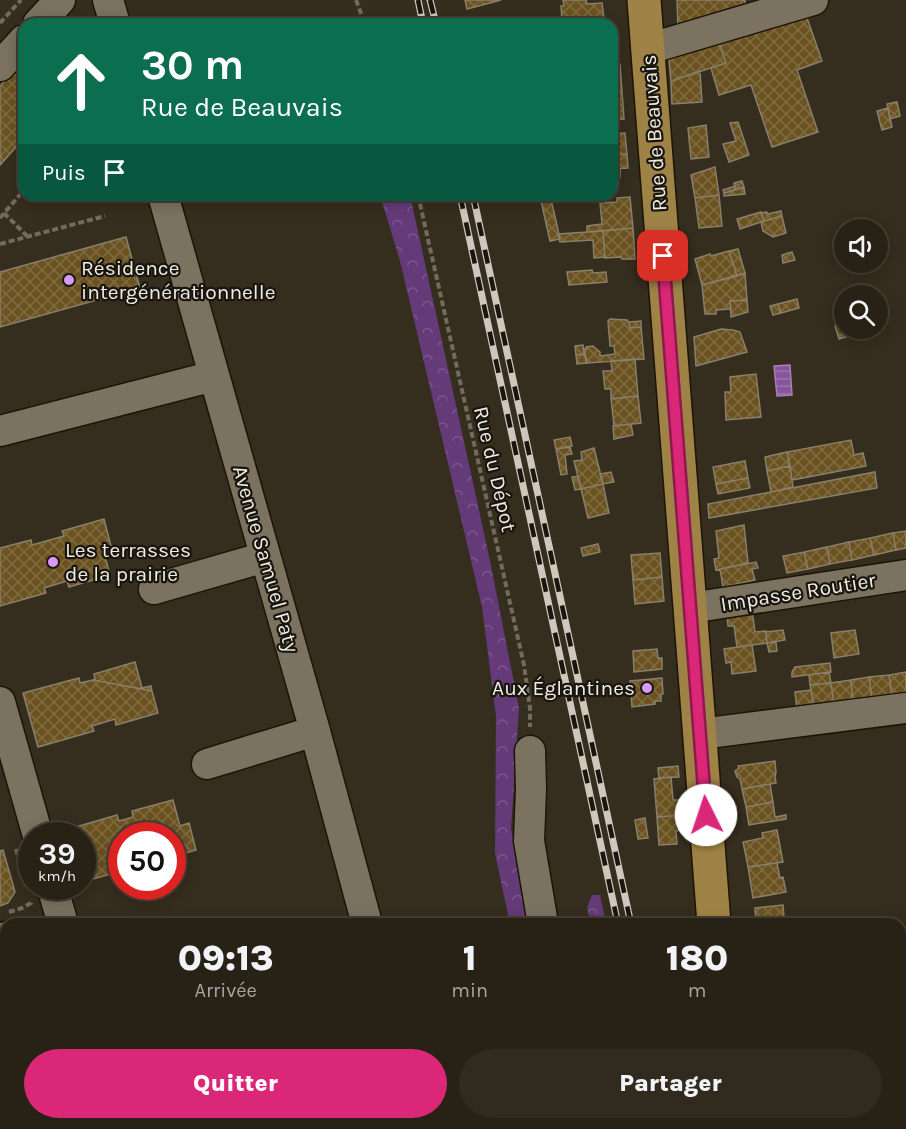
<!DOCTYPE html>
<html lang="fr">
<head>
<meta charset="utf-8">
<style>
  :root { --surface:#282216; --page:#302a1f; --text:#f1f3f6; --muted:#a5a4a1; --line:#443f35; --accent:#db2777 }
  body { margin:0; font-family:Karla,sans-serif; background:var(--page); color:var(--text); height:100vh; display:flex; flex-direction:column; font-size:22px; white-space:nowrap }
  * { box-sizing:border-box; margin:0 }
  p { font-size:20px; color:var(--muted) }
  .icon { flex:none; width:33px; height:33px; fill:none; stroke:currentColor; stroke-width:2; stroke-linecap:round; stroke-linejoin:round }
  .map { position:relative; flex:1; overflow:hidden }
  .drawer { position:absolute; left:0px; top:918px; width:906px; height:212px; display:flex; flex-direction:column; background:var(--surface); border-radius:18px 18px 0 0; box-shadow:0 3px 15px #0003,0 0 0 2px var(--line) }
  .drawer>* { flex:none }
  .guide { position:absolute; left:18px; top:18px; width:600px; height:183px; border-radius:18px; box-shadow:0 3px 15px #0003,0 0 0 2px var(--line); background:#0b6e4f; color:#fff; overflow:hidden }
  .buttons { position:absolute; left:834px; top:219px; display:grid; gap:12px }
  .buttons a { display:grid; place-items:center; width:54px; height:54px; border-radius:50%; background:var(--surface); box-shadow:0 3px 15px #0003,0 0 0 2px var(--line); font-size:30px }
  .speed { position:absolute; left:18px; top:822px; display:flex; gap:12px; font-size:30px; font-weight:700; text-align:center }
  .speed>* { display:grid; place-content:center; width:78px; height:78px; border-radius:50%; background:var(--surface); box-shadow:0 3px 15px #0003,0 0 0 2px var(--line); line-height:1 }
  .speed small { font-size:15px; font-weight:400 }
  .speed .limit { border:9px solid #d22; background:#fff; color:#111 }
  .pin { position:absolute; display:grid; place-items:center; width:51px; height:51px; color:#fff; margin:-26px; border-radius:12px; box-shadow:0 3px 9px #0006 }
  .me { position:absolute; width:66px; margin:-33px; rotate:356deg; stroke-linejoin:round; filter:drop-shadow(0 0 4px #0008) }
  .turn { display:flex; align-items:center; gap:21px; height:126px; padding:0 24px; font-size:27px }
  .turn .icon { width:78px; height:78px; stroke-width:2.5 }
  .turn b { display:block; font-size:42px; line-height:51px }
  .then { display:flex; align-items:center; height:57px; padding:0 24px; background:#0003; gap:12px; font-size:22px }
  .eta { display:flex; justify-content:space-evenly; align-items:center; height:102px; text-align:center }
  .eta b { font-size:36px; font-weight:800; line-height:42px }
  .primary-button { display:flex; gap:12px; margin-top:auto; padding:12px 24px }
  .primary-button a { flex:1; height:69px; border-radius:36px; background:var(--accent); color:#fff; font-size:24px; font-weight:800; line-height:69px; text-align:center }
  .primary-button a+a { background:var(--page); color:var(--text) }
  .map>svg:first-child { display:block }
</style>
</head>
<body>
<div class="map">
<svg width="906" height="1129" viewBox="0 0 906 1129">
  <defs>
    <pattern id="forest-crowns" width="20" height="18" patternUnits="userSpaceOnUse" patternTransform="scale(1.5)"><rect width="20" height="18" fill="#653a79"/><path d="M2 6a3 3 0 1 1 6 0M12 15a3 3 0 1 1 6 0" fill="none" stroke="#7c578c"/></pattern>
    <pattern id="water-rules" width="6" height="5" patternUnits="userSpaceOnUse" patternTransform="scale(1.5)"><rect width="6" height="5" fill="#87549e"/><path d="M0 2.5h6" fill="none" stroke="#9e75b0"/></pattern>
    <pattern id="building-cross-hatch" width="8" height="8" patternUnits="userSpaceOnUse" patternTransform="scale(1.5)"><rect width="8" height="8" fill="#6b5321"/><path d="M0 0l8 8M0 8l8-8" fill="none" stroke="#816c41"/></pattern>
  </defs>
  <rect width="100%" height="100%" fill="#352d1d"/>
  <!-- forest -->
  <path fill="url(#forest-crowns)" d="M380,195H410L489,556L519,708L511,829L532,924H510L495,853L496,716L482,607L400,261Z
    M592,895H600L606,924H591L587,907Z"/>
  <!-- water -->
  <path fill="url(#water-rules)" stroke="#a782b2" stroke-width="1.5" d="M790,365L792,395L777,396L774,366Z"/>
  <!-- building -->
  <path fill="url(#building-cross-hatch)" stroke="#887f6c" stroke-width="1.5" d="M465,0H501L467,9Z
    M563,0H586L587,4L602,3L604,18H602V24H565V22L562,21L561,6H564Z
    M677,0H745V7L678,29Z
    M806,15L822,61L797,70L818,132L772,147L751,85L719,95L711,68L726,63L719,43Z
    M719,43L726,63L671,81L669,59Z
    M24,60V138L0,165V86Z
    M620,64L622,91H612V65Z
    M700,71L702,102L672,104L671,81Z
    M612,91H622L624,119L612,120Z
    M897,102L900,116L890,119L887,104Z
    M888,108L892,127L882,130L877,111Z
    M738,122L749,155L729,162L723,144L736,141L730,123Z
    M706,125L709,157L691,159L688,128Z
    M625,133L627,154L612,155V134Z
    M627,154L628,168L612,169V155Z
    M715,167L719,195L695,198L691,175Z
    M612,169H620V177L612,178Z
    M742,181L744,187L735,190L734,183Z
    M735,186V190L724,193L723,190Z
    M744,187L745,194L724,196V193Z
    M550,195H579L551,198Z
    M719,195L722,226L699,228L695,198Z
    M630,197L633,228L587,232V226L602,224L600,203L617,202V198Z
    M551,199L560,239L550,241L541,201Z
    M781,211L782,216L764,221L761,213L767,212L768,214Z
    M761,212L764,221L740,229L737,219Z
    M782,216L786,233L773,237L763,231L761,222Z
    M633,228L635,259H622L621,257L605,258L603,231Z
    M603,231L605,257L594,258L593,240L560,242L558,234Z
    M126,237L140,288L0,327V272Z
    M738,249L745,273L737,276L729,251Z
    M729,251L737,276L702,285L695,259L710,254L711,256Z
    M792,252L795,260L783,263L782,255Z
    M592,270L593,273L606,272L607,282L569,285L567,272Z
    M745,273L747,300L730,301L731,309L716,310V314H705L702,285Z
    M797,299L799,308L781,313L778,304Z
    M747,300L748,312L731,317L730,301Z
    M778,304L781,313L773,315L770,306Z
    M610,319L627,320L629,322L630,328L641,327L644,359L587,363L584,349H586V347L593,346L600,352V356L615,354L614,346H610L608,321Z
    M641,321V327L630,328L629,322Z
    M844,324V328H861L862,332L839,339L835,326Z
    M721,329L733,330L740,332L747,352L696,366L694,337Z
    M583,345L584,354L576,355L575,346Z
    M584,354L587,363L577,364L576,355Z
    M635,359L638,396L611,399V389H605L603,371H612L611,361Z
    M756,374L761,417L726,420L725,392H731L730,377Z
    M638,396L641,423L614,426L611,399Z
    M631,424L633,435L614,439L613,426Z
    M570,437L572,446L556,449L554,440Z
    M851,440L854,455L863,453L866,466L792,480L787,452Z
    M570,447L572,454L565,455L567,474L561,475L556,449Z
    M594,448L603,484L581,489L574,461L582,460L581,452Z
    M787,452L790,466L767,471L765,457Z
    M745,461L748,478L716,484L713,467Z
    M790,466L793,487L771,492L767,471Z
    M611,472L614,482L603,484L600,474Z
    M875,472L877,488L709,518L708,504Z
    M578,476L581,489L575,490L572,477Z
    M748,478L750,488L718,494L716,484Z
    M603,484L609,513L588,518L581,489Z
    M104,519L111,546L103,549L110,575L69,587L67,581L44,588L46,593L0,606V548L31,540L32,545L64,536L62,531Z
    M744,525L748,563L716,570L714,559L719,558L716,531Z
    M906,531V548L896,550L893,533Z
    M893,533L896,550L874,555L870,538Z
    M870,538L874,555L852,560L849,542Z
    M849,542L852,560L830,564L827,547Z
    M598,544L600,552L583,556L581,548Z
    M827,547L830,564L808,569L804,552Z
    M804,552L808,569L787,573L783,556Z
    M660,553L662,577L633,580L631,555Z
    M756,562L758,568L752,569L755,580L723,587L720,569Z
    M662,577L664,601L635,604L633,580Z
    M752,610L755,632L766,631L767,643L737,647L734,626H728L727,615Z
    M783,630L785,640L767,643L766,632Z
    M855,630L859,654L834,658L831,633Z
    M776,642L777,651L769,652L767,643Z
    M752,645L756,671L732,674L731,662L726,663L724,649Z
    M657,649L658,658H662V669L634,672L633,651Z
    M135,662L142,688L151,686L152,691L93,680L95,679L94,674Z
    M830,663L831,672L792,677V672L795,667Z
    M829,672L831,683L810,685L809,675Z
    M906,672V694L892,696L889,675Z
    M889,675L892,696L872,699L869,677Z
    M869,677L872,699L853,702L851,680Z
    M79,678L80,683L93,680L152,691L158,713L116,725L115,719L92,726L94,731L38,747L23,693Z
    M662,678L663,694H661V701H655V704L632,707L630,681Z
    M851,680L853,702L834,704L831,683Z
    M831,683L834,704L814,707L810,685Z
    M811,690L814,707L797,710L795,692Z
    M775,761L776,773L775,776L776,783L742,789L740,779L737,777L735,771L739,768L738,766Z
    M678,766L679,777L659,778L658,768Z
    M671,777L673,800H681L682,815L657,817L654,779Z
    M770,784L773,802L746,807L742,789Z
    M173,800L180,826L189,823L196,850L172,857V836H122V871L82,882V836H63L62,831L117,815L119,821L133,817L132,811Z
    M773,802L775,817L786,815V819L749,825L746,807Z
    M682,815L683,830L676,831L677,844L659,845L657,817Z
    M645,818L648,838L638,839L635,820Z
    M777,830L783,862L748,867L743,842L763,838L762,833Z
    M3,850L15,892L8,903L0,906V851Z
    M777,863L780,878L783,877L786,892L753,898L748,867Z
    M783,905L784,918H788L789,924H756L755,908Z
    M6,1050V1124H62L65,1129H0V1055Z"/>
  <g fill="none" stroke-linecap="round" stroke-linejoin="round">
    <!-- minor casing -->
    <g stroke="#1d1506" stroke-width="33">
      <path id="minor" d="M108,0L115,24
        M38,24L60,0
        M648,49L813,0
        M0,66L24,40
        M163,195L315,731L367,924
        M0,431L214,376
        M154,589L265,557
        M690,608L906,575
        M0,702L38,836
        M700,734L906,708
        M530,751L531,789L529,841L543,924
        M207,764L315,731
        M52,886L63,924
        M0,939L6,937
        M900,943L906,942
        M116,1124L118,1129
        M421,1124L423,1129
        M586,1124L587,1129
        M93,1129L94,1124"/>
    </g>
    <!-- major casing -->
    <g stroke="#1d1506" stroke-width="36">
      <path id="major" d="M644,0L714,924
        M733,1124L734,1129"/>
    </g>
    <!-- path -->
    <path stroke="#726b5d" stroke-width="4" stroke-dasharray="6 3" stroke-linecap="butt" d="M356,0L365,24
      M0,23L21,0
      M418,195L524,665L530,708V727
      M4,213L27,236
      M0,218L24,190
      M0,244L105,216
      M16,849L26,886
      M9,912L22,908L31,903V901"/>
    <!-- minor -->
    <use href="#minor" stroke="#7b7260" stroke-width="30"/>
    <!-- major -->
    <use href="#major" stroke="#9f8346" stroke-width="33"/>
    <!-- rail casing -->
    <g stroke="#cdc7bc" stroke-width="7">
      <path id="rail" d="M418,0L423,24
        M430,0L436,24
        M460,195L618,924
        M473,195L631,924
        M662,1124L663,1129
        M674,1124L675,1129"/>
    </g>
    <!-- rail -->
    <use href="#rail" stroke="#19160f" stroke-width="4.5" stroke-dasharray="14" stroke-linecap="butt"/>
  </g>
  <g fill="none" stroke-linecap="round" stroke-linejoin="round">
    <!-- route casing -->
    <g stroke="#8e194d" stroke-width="15">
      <path id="route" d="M663,256L706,815"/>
    </g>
    <!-- route -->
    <use href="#route" stroke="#db2777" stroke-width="10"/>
  </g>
  <!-- markers -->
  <g fill="#d99af7" stroke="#19160f" stroke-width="2">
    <circle cx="69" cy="280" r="6"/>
    <circle cx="53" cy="562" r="6"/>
    <circle cx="647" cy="688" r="6"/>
  </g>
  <g text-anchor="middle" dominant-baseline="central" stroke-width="4.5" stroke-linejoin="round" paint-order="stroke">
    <!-- street labels -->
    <g font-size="21" fill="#f1ece2" stroke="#19160f">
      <text transform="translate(654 133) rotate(-94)">Rue de Beauvais</text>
      <text transform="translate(495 469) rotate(77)">Rue du Dépot</text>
      <text transform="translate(266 559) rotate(74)">Avenue Samuel Paty</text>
      <text transform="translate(798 592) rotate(-9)">Impasse Routier</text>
    </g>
    <!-- poi labels -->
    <g font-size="21" fill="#f1ece2" stroke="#19160f" text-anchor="start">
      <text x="81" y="268">Résidence<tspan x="81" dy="24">intergénérationnelle</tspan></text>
      <text x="65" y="550">Les terrasses<tspan x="65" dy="24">de la prairie</tspan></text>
      <text x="635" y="688" text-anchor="end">Aux Églantines</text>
    </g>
  </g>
</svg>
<div class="buttons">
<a><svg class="icon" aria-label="sound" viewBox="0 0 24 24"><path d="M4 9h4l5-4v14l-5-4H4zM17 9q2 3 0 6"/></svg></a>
<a><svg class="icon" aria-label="search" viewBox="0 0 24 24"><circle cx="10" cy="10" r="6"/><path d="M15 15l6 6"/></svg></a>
</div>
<div class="speed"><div>39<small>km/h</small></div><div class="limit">50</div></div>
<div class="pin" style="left:663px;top:256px;background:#d93025"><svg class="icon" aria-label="arrive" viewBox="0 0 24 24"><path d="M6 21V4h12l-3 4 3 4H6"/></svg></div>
<svg class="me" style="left:706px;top:815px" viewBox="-20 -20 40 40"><circle r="19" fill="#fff"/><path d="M0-13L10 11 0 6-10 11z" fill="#db2777"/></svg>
<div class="guide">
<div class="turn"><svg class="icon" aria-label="ahead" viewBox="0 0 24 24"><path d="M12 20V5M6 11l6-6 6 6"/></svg><div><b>30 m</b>Rue de Beauvais</div></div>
<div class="then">Puis<svg class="icon" aria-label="arrive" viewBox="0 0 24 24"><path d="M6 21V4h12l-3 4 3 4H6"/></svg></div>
</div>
<section class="drawer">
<div class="eta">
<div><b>09:13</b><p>Arrivée</p></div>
<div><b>1</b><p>min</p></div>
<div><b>180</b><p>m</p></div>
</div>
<div class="primary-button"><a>Quitter</a><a>Partager</a></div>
</section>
</div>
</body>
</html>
